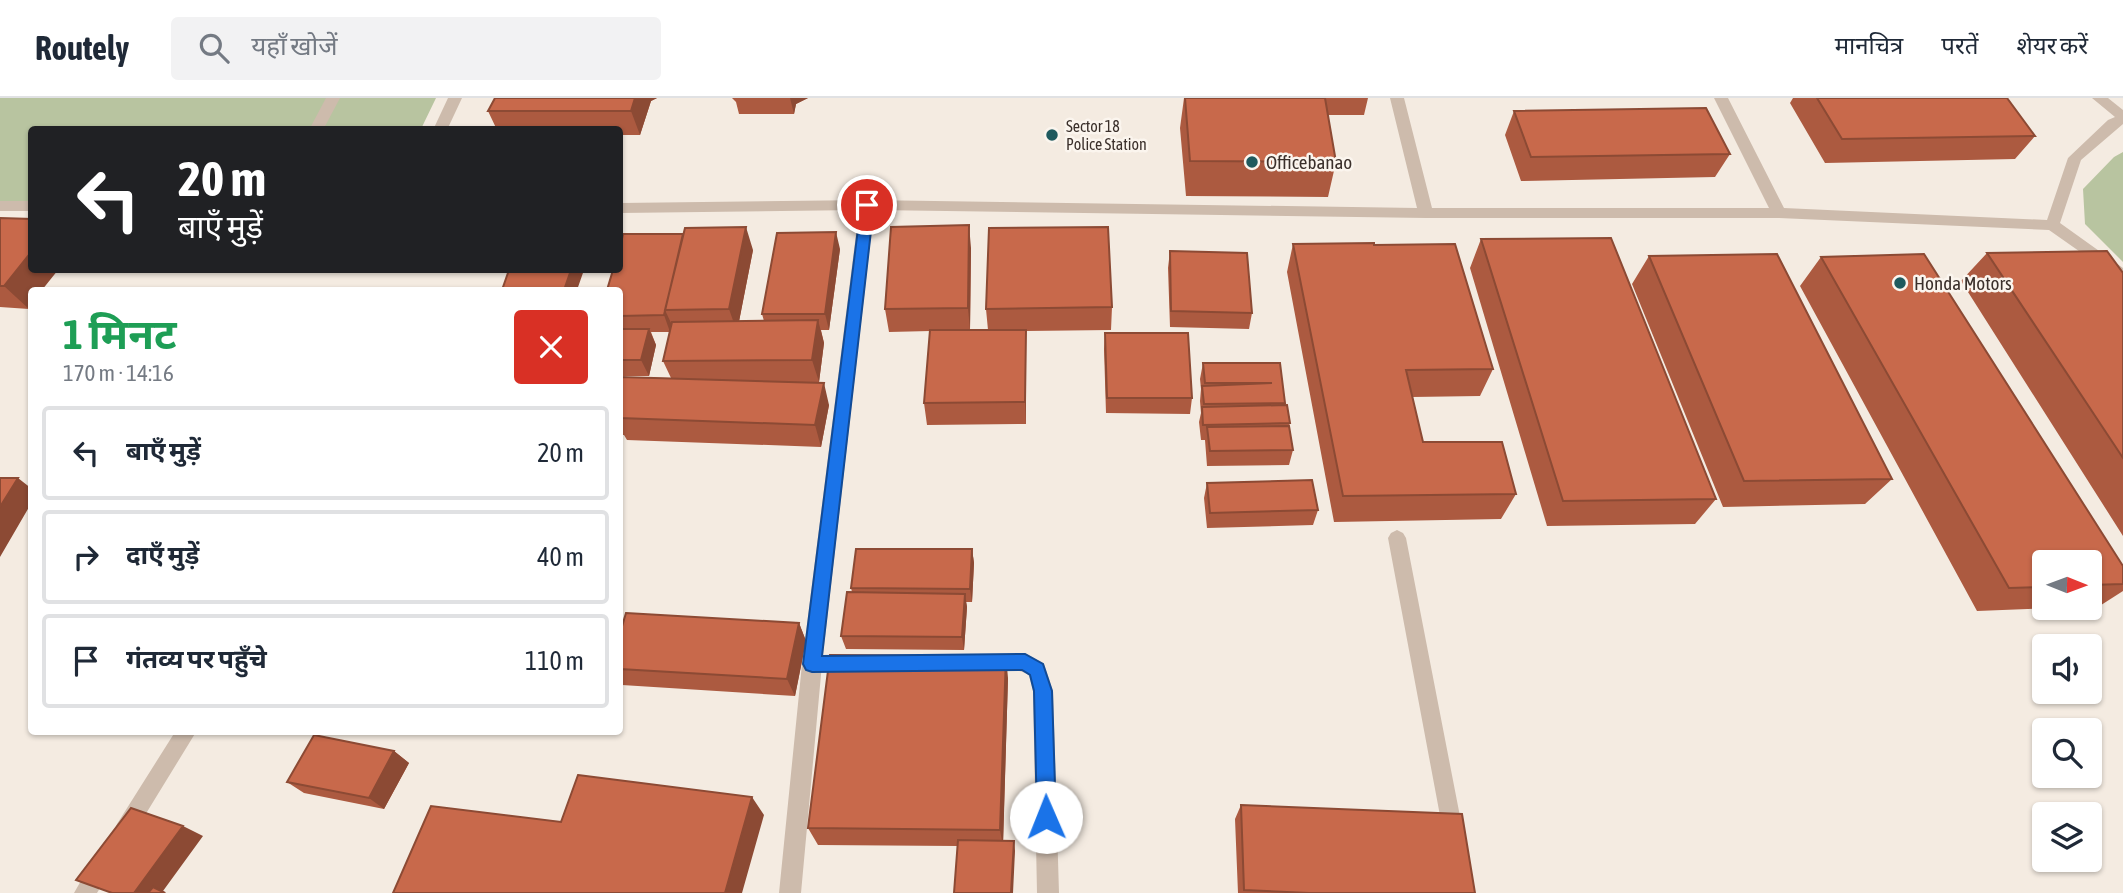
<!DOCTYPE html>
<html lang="hi">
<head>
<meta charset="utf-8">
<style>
  :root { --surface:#fff; --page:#f2f2f3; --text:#1f2937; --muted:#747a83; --line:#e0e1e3 }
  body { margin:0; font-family:"Asap Condensed","Noto Sans Devanagari",sans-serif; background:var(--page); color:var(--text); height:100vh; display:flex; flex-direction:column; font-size:26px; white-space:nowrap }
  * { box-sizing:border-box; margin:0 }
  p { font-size:23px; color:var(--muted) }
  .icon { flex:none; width:38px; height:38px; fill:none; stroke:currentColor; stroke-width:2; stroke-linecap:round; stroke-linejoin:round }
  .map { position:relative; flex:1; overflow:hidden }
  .sheet { position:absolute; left:28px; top:189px; width:595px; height:448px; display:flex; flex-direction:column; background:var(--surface); border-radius:7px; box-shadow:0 2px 5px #0004 }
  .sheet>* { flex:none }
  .top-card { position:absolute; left:28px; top:28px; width:595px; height:147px; border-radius:7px; box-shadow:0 2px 5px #0004; background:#202124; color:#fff; overflow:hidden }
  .needle { width:46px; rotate:91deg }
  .buttons { position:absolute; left:2032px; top:452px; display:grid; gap:14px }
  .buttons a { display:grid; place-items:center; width:70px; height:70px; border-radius:7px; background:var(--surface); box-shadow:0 2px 5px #0004; font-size:35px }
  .pin { position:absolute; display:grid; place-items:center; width:60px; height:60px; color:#fff; margin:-30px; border:4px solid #fff; border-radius:50%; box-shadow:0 2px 7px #0007 }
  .me { position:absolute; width:77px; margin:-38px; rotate:359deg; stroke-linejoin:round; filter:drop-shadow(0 0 5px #0008) }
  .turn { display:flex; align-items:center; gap:24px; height:147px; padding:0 35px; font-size:32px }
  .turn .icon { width:91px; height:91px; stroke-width:2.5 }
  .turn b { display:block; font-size:49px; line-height:60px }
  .round { display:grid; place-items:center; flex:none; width:74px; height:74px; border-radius:7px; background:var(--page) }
  .headline { display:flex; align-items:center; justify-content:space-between; height:119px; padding:0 35px }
  h1 { font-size:42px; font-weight:700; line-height:52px; color:#1e9e55 }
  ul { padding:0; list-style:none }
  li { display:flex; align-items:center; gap:21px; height:94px; margin:0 14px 10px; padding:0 21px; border:4px solid var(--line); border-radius:7px }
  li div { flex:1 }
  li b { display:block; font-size:26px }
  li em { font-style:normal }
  header { display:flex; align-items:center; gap:42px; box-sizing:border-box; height:98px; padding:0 35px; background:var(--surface); border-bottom:2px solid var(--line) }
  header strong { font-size:33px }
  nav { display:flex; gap:38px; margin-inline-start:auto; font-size:24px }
  .search { width:490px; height:63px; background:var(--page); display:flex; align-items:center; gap:18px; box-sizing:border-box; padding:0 24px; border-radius:7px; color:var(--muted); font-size:26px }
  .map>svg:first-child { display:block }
</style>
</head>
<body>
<header>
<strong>Routely</strong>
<div class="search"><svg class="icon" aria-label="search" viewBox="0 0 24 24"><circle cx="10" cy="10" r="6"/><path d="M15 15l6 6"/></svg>यहाँ खोजें</div>
<nav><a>मानचित्र</a><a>परतें</a><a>शेयर करें</a></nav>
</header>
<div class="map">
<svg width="2123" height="795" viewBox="0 0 2123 795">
  <rect width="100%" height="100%" fill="#f4ebe1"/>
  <!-- green -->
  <path fill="#b8c4a0" d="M0,0H436L421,31L32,32L31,110H0Z
    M2123,54V164L2085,126L2083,91L2114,59Z"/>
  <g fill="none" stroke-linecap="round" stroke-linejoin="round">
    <!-- minor -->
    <path fill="#cdbbac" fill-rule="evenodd" d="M326,0H340L323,32H309Z
      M448,0H462L447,32H433Z
      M1390,0H1404L1432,110H1769L1714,0H1728L1784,110L2047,122L2068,60L2108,22L2115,19L2092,0H2108L2123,12V26L2081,62L2060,125L2123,170V184L2049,132L1779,120H1426L874,112L822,566L801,795H779L802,566L859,112L620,115V105L867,102L1417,110Z
      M0,103H32V113H0Z
      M1397,432L1403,435L1406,440L1464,739L1461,746L1454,749L1447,746L1444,739L1388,440L1391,435Z
      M1025,555L1044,566L1053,593L1059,795H1037L1033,593L1029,577C1014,567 994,577 977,571L974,565L977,559Z
      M175,634H196L131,740L124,743L117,740L114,733L117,726Z
      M102,757L110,760L113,768L97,795H74L94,760Z"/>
  </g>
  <!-- wall -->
  <path fill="#ac5a40" d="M495,0H657L651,3L640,37H620V32H497L488,13Z
    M732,0H808L796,6L794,16H739L736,4Z
    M1184,0H1368L1364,17H1328L1336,64L1328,99L1186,98L1180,30Z
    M1793,0H2007L2035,38L2015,61L1825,65L1790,5Z
    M1514,13L1730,56L1715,79L1521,83L1505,37Z
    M0,120L32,192V207L29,211L0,209Z
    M1481,141L1716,401L1695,426L1547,428L1470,170Z
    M1293,146L1374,147L1493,271L1480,298L1412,299L1423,344L1516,396L1501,421L1334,424L1287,174Z
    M971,150L970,232H988L986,211L1112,209L1111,232L1026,233V326L927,327L924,305L930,233L889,234L885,211Z
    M840,151L829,232H821L824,245L819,284L801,285L829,307L821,349L627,342L624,337H620V279L671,280L663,263L670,234H651L656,247L649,278H620V192L753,152L739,223H764L762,216Z
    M1170,153L1252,215L1249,231L1170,229L1168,170Z
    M1987,155L2123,175V438L1961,183Z
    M1649,158L1892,381L1865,406L1723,409L1632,186Z
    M1821,159L2123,468V493L2098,509H2090V464H2044V509H2083L1977,513L1800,188Z
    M1105,235L1192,300L1190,316L1106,315L1104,251Z
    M1203,265L1285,305L1290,325L1289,328L1293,352L1289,367L1207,368L1205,342H1201L1199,324L1201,315L1200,303L1201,291L1200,281Z
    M1207,385L1318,412L1313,427L1207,430L1204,400Z
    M972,451L974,465L972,504H966L967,509L964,552L846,551L841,538L852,494L851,490Z
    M799,525L806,543L795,598L622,587L620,584V535Z
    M1008,580L1003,743L1015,753L957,748L818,747L808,730Z
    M394,653L409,665L384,711L304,695L287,684Z
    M1241,707L1475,795H1238L1235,721Z"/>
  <!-- shaded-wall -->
  <path fill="#8c4a34" d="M635,0H657L651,3L640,37L631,13Z
    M790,0H808L796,6L794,16Z
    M969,127L971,150L970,232L968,210Z
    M746,129L753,152L737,234L729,211Z
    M836,134L840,151L829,232L825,216Z
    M683,136L665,212L672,227L670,234L664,217Z
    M32,153V172H58L42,192H32V207L29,211L4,188Z
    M571,172H584L577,192H564Z
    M818,222L824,245L819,284L812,262Z
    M649,231L656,247L649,278L641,262Z
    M1026,232V326L1025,304Z
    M824,285L829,307L821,349L815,327Z
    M18,380L32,391V404L0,459V409Z
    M972,451L974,465L972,504L970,491Z
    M965,496L967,509L964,552L962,539Z
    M799,525L806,543L795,598L787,581Z
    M1006,558L1008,580L1003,749L1000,732Z
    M394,653L409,665L384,711L369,700Z
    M752,699L764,717L742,795H725Z
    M183,728L203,738L163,793L166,795H134Z
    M1014,743L1015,753L1013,795H1011Z"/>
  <!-- building -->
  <path fill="#c8694b" stroke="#8c4a34" stroke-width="2" d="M495,0H635L631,13H488Z
    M1185,0H1325L1336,64L1190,63Z
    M1817,0H2007L2035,38L1842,41Z
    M1706,10L1730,56L1531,59L1514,13Z
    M0,120L32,121V153L4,188H0Z
    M969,127L968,210L885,211L891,129Z
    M746,129L729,211L665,212L685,130Z
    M1108,129L1112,209L986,211L989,130Z
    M836,134L825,216H762L777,135Z
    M623,136H683L664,217L620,218V192H607L613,172H620V150Z
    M1611,140L1716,401L1563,403L1481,141Z
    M1374,145V147L1455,146L1493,271L1406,272L1423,344H1502L1516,396L1343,398L1293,146Z
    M1170,153L1247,155L1252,215L1171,213Z
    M2107,153L2123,175V360L1987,155Z
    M1777,156L1892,381L1744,383L1649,158Z
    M1924,156L2123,468V486L2090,487V464H2044V489L2009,490L1821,159Z
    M509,172H571L564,192H502Z
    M818,222L812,262L663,263L672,224Z
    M620,231H649L641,262H620Z
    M930,232H1026L1025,304L924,305Z
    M1105,235H1188L1192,300H1107Z
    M1203,265H1280L1285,305L1204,306L1202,288L1272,285H1205Z
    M620,279L824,285L815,327L620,320Z
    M1287,307L1290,325L1203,327L1202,309Z
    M1289,328L1293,352L1210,353L1207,329Z
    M0,380H18L0,409Z
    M1312,382L1318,412L1210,415L1207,385Z
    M856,451H972L970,491L851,490Z
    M847,494L965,496L962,539L841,538Z
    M626,515L799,525L787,581L620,571V535Z
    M830,557L1006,558L1000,732L808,730Z
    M314,637L394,653L369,700L287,684Z
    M578,677L752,699L725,795H393L431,708L561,724Z
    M1241,707L1462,716L1475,795H1309L1244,792Z
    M131,710L183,728L134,795H112L76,782Z
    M958,742L1014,743L1011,795H954Z
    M153,789L165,795H148Z"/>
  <!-- route -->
  <path fill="#1a73e8" stroke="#114b97" stroke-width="2" d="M867,103L874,107L822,558L1025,556L1043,566L1052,593L1056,719L1053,726L1046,728L1039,726L1037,719L1034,593L1030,577L1022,572L812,574L806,572L803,566L861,107Z"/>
  <!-- markers -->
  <g fill="#1f5a5e" stroke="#fbf5ee" stroke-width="2.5">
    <circle cx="1052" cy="37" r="7"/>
    <circle cx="1252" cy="64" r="7"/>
    <circle cx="1900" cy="185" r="7"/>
  </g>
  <g text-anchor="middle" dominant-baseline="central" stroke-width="5" stroke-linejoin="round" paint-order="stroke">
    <!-- far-poi labels -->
    <g font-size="16" fill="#3b302b" stroke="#fbf5ee" text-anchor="start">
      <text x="1066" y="28">Sector 18<tspan x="1066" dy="18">Police Station</tspan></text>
    </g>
    <!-- poi labels -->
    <g font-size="19" fill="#3b302b" stroke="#fbf5ee" text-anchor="start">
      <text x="1266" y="64">Officebanao</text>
      <text x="1914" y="185">Honda Motors</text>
    </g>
  </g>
</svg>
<div class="buttons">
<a><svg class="needle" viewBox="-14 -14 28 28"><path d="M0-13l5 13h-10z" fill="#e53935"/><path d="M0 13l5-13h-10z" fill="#747a83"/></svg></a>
<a><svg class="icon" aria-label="sound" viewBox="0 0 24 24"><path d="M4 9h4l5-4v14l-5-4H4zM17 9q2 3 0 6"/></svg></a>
<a><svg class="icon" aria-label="search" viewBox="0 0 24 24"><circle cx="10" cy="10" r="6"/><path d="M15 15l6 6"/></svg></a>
<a><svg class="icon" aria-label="layers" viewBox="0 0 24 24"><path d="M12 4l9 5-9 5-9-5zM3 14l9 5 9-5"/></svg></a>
</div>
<div class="pin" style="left:867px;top:107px;background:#d93025"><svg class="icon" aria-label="arrive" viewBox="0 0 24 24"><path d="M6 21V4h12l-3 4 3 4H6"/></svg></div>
<svg class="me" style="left:1046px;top:719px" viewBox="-20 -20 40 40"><circle r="19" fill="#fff"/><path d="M0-13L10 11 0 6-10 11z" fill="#1a73e8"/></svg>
<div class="top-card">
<div class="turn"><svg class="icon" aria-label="left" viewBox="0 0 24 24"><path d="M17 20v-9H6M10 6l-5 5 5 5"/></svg><div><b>20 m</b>बाएँ मुड़ें</div></div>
</div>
<section class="sheet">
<div class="headline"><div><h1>1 मिनट</h1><p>170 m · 14:16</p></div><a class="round" style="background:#d93025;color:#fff"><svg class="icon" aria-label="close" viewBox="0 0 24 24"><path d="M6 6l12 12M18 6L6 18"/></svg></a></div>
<ul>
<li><svg class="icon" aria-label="left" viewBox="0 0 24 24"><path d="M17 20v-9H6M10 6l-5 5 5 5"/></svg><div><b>बाएँ मुड़ें</b></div><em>20 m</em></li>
<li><svg class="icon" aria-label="right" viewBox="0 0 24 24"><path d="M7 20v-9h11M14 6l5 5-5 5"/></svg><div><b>दाएँ मुड़ें</b></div><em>40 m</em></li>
<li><svg class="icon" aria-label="arrive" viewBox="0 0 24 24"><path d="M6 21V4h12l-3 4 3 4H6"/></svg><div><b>गंतव्य पर पहुँचे</b></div><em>110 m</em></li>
</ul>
</section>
</div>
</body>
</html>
